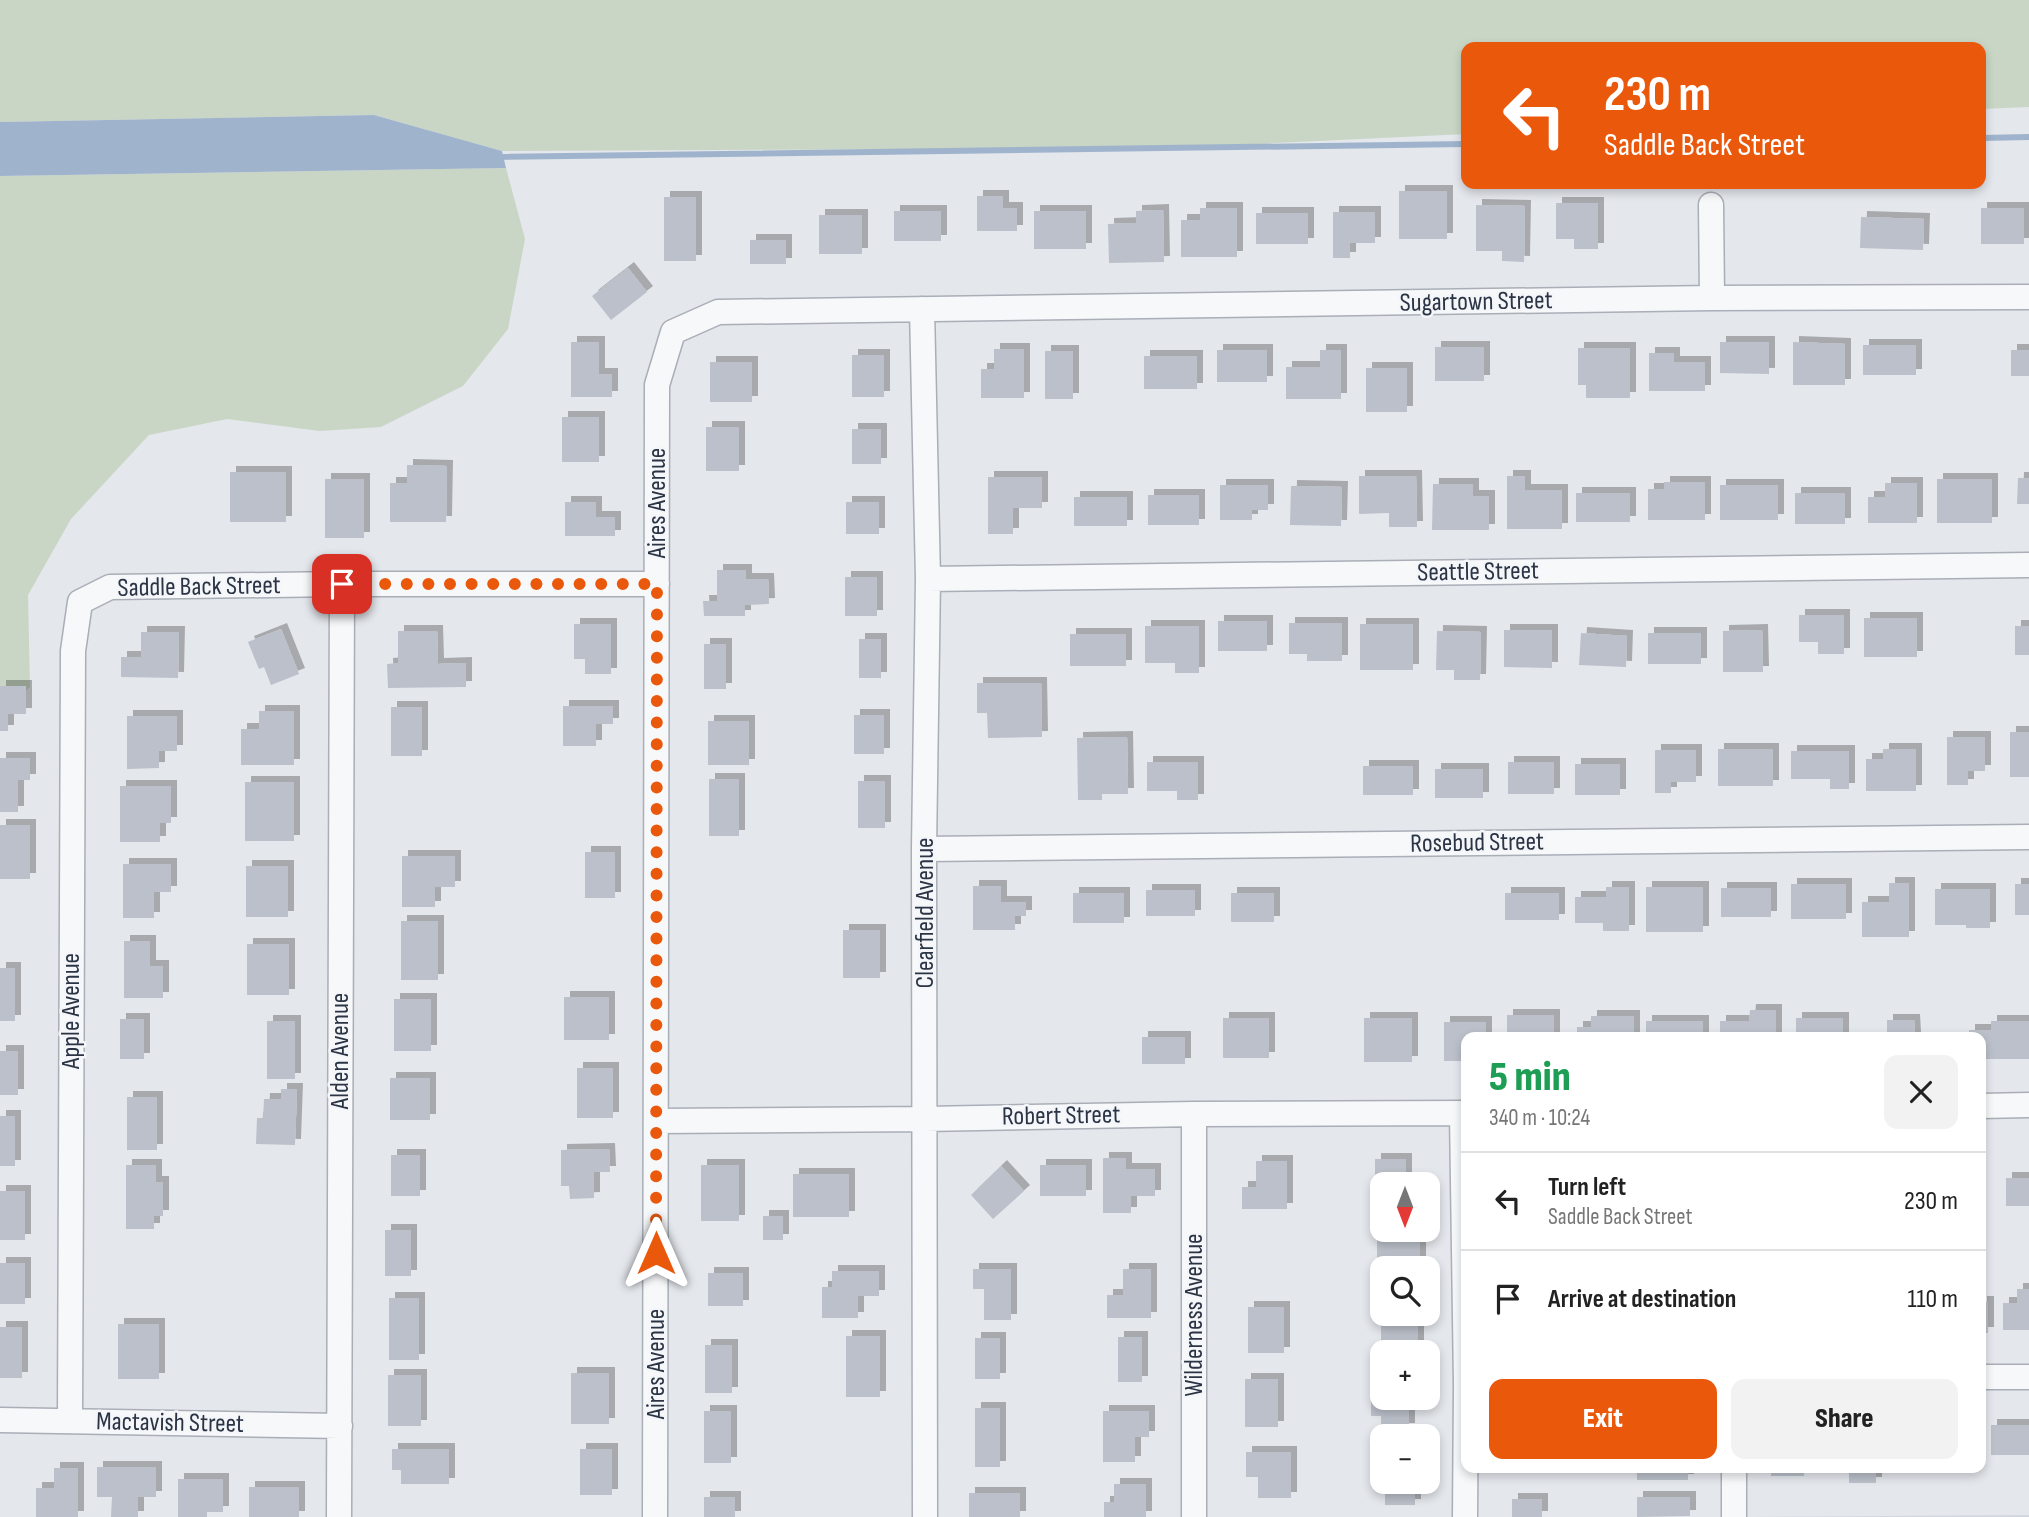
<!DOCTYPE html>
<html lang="en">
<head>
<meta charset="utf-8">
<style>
  :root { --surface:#fff; --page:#f2f2f2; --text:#222; --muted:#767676; --line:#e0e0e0; --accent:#ea580c }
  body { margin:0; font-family:"Sofia Sans Condensed",sans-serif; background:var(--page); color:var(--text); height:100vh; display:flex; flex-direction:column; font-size:26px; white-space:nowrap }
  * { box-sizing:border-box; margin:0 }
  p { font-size:23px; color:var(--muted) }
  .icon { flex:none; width:38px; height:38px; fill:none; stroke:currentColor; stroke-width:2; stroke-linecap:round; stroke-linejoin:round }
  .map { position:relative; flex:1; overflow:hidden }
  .side { position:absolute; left:1461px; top:1032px; width:525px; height:441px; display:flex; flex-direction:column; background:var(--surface); border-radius:14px; box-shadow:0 4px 10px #0003 }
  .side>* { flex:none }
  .banner { position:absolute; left:1461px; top:42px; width:525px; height:147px; border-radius:14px; box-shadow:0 4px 10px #0003; background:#ea580c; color:#fff; overflow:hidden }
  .needle { width:46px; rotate:180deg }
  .controls { position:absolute; left:1370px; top:1172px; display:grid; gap:14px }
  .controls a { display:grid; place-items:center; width:70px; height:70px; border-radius:14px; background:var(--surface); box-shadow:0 4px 10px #0003; font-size:35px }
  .pin { position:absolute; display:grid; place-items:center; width:60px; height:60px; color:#fff; margin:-30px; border-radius:14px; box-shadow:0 4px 10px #0006 }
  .me { position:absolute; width:77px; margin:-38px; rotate:0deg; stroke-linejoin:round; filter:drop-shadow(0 0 5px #0008) }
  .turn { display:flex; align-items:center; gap:24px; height:147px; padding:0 28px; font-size:32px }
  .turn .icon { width:91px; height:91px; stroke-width:2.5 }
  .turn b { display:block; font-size:49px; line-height:60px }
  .round { display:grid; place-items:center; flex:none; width:74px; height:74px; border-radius:14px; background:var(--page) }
  .overview { display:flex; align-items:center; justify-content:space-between; height:119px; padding:0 28px }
  h1 { font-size:42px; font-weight:800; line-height:52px; color:#1e9e55 }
  .button { display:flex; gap:14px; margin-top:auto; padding:14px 28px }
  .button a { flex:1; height:80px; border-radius:14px; background:var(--accent); color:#fff; font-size:28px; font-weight:800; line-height:80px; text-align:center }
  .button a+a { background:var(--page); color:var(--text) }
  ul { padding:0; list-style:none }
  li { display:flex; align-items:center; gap:21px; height:98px; padding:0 28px; border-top:2px solid var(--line) }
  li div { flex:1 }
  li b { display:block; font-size:26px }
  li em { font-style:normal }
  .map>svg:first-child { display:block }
</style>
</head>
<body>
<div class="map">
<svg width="2029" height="1517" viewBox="0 0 2029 1517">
  <defs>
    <filter id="shadow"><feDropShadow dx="6" dy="-6" stdDeviation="0" flood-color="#0004"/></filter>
  </defs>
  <rect width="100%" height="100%" fill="#e4e7ec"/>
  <!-- built -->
  <path fill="#d2d6de" d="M2029,1515V1517H1751Z"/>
  <!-- green -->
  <path fill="#c9d6c5" d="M0,0H2029V107L1981,109V47H1466V134L1171,148L502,151L374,115L0,122Z
    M506,168L525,239L508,329L463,386L381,427L320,431L227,419L149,435L71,519L28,595L30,687L0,713V176Z"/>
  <!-- water -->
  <path fill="#9fb4cc" d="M374,115L502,151L506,168L0,176V122Z"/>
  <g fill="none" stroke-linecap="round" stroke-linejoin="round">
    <!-- stream -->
    <path stroke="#9fb4cc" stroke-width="6" d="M1981,138L2029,137
      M496,157L1466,144"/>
  </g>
  <!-- building -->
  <path fill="#bbc0ca" filter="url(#shadow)" d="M1399,191H1447V239H1399Z
    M977,196H1003V208H1017V231H977Z
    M664,197H696V261H664Z
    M1556,203H1598V249H1574V239H1556Z
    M1476,205L1525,206L1524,262L1502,261V251H1476Z
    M1200,208H1237V257H1181V220H1200Z
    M1981,208H2024V244H1981Z
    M1163,210L1164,262L1109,263L1108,224L1136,223V211Z
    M894,211H941V241H894Z
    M1034,211H1086V249H1034Z
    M1333,212H1375V243H1350V258H1333Z
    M1256,213H1308V244H1256Z
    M819,215H862V254H819Z
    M1861,217L1924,219L1923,250L1860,248Z
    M750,240H786V264H750Z
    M628,268L647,292L611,320L592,296Z
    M571,342H599V374H612V397H571Z
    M1720,342H1769V374L1720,373Z
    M1793,342L1845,344V385H1793Z
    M1863,345H1916V375H1863Z
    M1435,347H1484V381H1435Z
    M1578,348H1630V398H1586V385H1578Z
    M994,349H1024V398H981V369H994Z
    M1217,350H1267V382H1217Z
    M1320,350H1341V399H1286V367H1320Z
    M2011,350H2029V376H2011Z
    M1045,351H1073V399H1045Z
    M1649,353H1674V362H1705V391H1649Z
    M852,355H884V397H852Z
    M1144,356H1197V389H1144Z
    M710,362H752V402H710Z
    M1366,368H1407V412H1366Z
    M562,417H599V462H562Z
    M706,427H739V471H706Z
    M852,429H881V464H852Z
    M407,465L447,466L446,522H390V483H407Z
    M230,472H286V522H230Z
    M1359,476H1416L1417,527H1389V513L1359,514Z
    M1507,476H1525V490H1562V529H1507Z
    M988,477H1042V508H1013V534H988Z
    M2018,478H2029V504H2017Z
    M325,479H364V538H325Z
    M1937,479H1992V523H1937Z
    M1664,482H1705V520H1648V489H1664Z
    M1885,483H1917V523H1868V497H1885Z
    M1433,484H1473V496H1489V530H1432Z
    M1220,485H1268V510H1252V520H1220Z
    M1720,485H1778V520H1720Z
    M1291,486L1342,487L1341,526L1290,525Z
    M1576,493H1630V522H1576Z
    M1795,493H1845V524H1795Z
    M1148,495H1199V525H1148Z
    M1074,497H1127V526H1074Z
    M565,502H596V517H615V536H565Z
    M846,502H879V534H846Z
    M717,570H746V579H768L769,604L745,605V616H704L703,601H717Z
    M845,577H877V616H845Z
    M1799,615H1844V654H1818V642H1799Z
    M1864,618H1917V657H1864Z
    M1218,621H1267V651H1218Z
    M1289,623H1342V661H1307V654H1289Z
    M574,624H611V674H585V659H574Z
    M1360,624H1413V670H1360Z
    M1145,626H1199V673H1175V663H1145Z
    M2015,626H2029V655H2015Z
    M281,629L299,674L271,685L264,667L259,669L248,642Z
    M1504,630H1552V668L1504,667Z
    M1762,630L1763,672H1723V631Z
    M398,631H437L438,664L466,663V687L388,688L387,664L398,663Z
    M1437,631L1481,632L1480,680H1454V670H1436Z
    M141,632H179L178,678L121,677V657H141Z
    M1581,633L1627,636L1626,667L1579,665Z
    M1648,633H1701V664H1648Z
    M1070,634H1126V666H1070Z
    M859,639H881V678H859Z
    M704,644H726V689H704Z
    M977,683H1041L1042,737L988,738L987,713H977Z
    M0,686H26V714H8V731H0Z
    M563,706H613V724H596V746H563Z
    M391,707H422V756H391Z
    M259,711H294V765H241V729H259Z
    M854,715H884V754H854Z
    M127,716H177V751H159V768L127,769Z
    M708,721H749V765H708Z
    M2010,732H2029V777H2010Z
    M1127,737L1128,794H1102V800H1078L1077,738Z
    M1947,737H1985V771H1968V785H1947Z
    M1718,749H1773V786H1718Z
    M1883,749H1916V791H1866V759H1883Z
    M1655,750H1696V782H1671V793H1655Z
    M1791,751H1849V789H1830V779H1791Z
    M0,758H30V780H18V812H0Z
    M1147,762H1198V800H1177V791H1147Z
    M1508,762H1554V794H1508Z
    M1575,764H1620V795H1575Z
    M1363,766H1413V795H1363Z
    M1435,769H1483V798H1435Z
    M709,779H739V836H709Z
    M858,781H885V828H858Z
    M245,782H294V841H245Z
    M120,786H171V823H160V842H120Z
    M0,825H30V879H0Z
    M585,852H615V898H585Z
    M402,856H455V887H435V907H402Z
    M123,864H171V892H154V918H123Z
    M246,866H288V917H246Z
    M1889,883H1909V937H1862V902H1889Z
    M1791,884H1846V919H1791Z
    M2015,884H2029V915H2015Z
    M973,886H1001V902H1026V916H1015V930H973Z
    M1606,887H1629V931H1603V923H1575V897H1606Z
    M1646,887H1703V932H1646Z
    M1721,888H1771V917H1721Z
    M1935,889H1990V928H1966V925H1935Z
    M1146,890H1195V916H1146Z
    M1073,893H1124V923H1073Z
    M1231,893H1274V922H1231Z
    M1505,893H1559V920H1505Z
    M401,921H438V980H401Z
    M843,930H880V978H843Z
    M124,941H150V966H163V998H124Z
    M247,944H289V995H247Z
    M0,968H15V1021H0Z
    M564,997H609V1040H564Z
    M394,999H431V1051H394Z
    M1750,1010H1776V1038H1720V1021H1749Z
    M1507,1015H1554V1038H1507Z
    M1591,1016H1634V1038H1577V1027H1591Z
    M1223,1018H1269V1058H1223Z
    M1364,1018H1412V1062H1364Z
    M1796,1018H1843V1038H1796Z
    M120,1019H144V1059H120Z
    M1887,1020H1914L1915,1038H1887Z
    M267,1021H295V1079H267Z
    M1646,1021H1703V1038H1646Z
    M1991,1021H2029V1059H1981V1038H1969V1030H1991Z
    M1444,1022H1486V1038H1466V1061H1444Z
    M1142,1037H1185V1064H1142Z
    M0,1051H18V1095H0Z
    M577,1068H613V1118H577Z
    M390,1078H430V1120H390Z
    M281,1089H297L295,1145L256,1144L257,1118H263L264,1099H281Z
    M127,1097H157V1150H127Z
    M0,1116H15V1166H0Z
    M609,1149L610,1172H594V1198L570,1199L569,1186H561V1150Z
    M391,1155H420V1196H391Z
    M1103,1158H1126V1169H1155V1196H1131V1213H1103Z
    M1375,1159H1406V1185H1382V1211H1375Z
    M1256,1161H1287V1209H1242V1187H1256Z
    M126,1165H156V1182H163V1216H154V1229H126Z
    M701,1165H739V1221H701Z
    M1040,1165H1086V1196H1040Z
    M1001,1166L1024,1191L993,1219L971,1195Z
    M793,1174H849V1217H793Z
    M2006,1178H2029V1206H2006Z
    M0,1191H25V1240H0Z
    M763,1216H783V1240H763Z
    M385,1230H411V1276H385Z
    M1377,1236H1420V1269L1377,1270Z
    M0,1263H25V1304H0Z
    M973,1269H1011V1320H984V1289H973Z
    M1123,1269H1151V1318H1107V1295H1123Z
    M832,1271H879V1296H858V1318H822V1287H832Z
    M708,1273H743V1306H708Z
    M2017,1289H2029V1330H2003V1303H2017Z
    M389,1298H419V1360H389Z
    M1981,1302H1988V1333H1981Z
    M1248,1307H1284V1353H1248Z
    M1381,1314H1418V1353H1381Z
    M118,1324H159V1379H118Z
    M0,1327H22V1378H0Z
    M846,1336H880V1397H846Z
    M1118,1337H1142V1382H1118Z
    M975,1338H1000V1379H975Z
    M705,1345H732V1393H705Z
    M571,1373H609V1424H571Z
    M388,1375H421V1426H388Z
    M1245,1379H1278V1427H1245Z
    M1371,1392H1382V1398H1409V1429H1381V1416H1371Z
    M975,1408H1000V1467H975Z
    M704,1411H731V1463H704Z
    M1103,1411H1149V1437H1135V1462H1103Z
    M1991,1425H2029V1455H1991Z
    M392,1449H449V1484H401V1470H392Z
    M580,1449H612V1495H580Z
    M1246,1452H1291V1498H1258V1477H1246Z
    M97,1467H156V1497H138V1517H111L112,1497H97Z
    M54,1468H78V1517H36V1488H54Z
    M1637,1468H1688V1480H1637Z
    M1771,1468H1804V1476H1771Z
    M1849,1468H1876V1483H1849Z
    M178,1479H223V1512H207V1517H178Z
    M1382,1482H1415V1505H1385V1491H1382Z
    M1114,1484H1146V1517H1104V1502H1114Z
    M249,1487H299V1517H249Z
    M969,1493H1020V1517H969Z
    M704,1497H735V1517H704Z
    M1637,1497H1690V1516L1637,1517Z
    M1512,1499H1542V1517H1512Z"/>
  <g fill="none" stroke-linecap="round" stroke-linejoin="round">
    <!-- minor casing -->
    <g stroke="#a9aeb7" stroke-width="27">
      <path id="minor" d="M1711,205L1712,298
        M922,309L928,579L924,849L925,1517
        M928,579L2029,565
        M924,849L2029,837
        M1981,1106L2029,1105
        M1462,1113L1466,1385L1465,1517
        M656,1121L925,1119L1194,1114L1466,1113
        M1981,1377H2029
        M0,1420L340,1426
        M70,1420L73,651L80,602L110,587L342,584H657
        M1734,1468V1517
        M339,1517L342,584
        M655,1517L657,385L673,332L718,312L1712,298L2029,297
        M1194,1517V1114"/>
    </g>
    <!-- minor -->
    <use href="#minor" stroke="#f7f8fa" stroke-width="24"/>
  </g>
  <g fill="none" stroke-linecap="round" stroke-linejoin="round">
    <!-- route -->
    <path stroke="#ea580c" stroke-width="12" stroke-dasharray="0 21.6" d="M342,584H657L656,1253"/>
  </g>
  <g text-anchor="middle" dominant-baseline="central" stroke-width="5" stroke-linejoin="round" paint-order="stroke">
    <!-- street labels -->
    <g font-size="26" fill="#2b3445" stroke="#f4f6f9">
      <text transform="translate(1476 302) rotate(-1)">Sugartown Street</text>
      <text transform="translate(657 503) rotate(-90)">Aires Avenue</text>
      <text transform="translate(1478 572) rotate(-1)">Seattle Street</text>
      <text transform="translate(199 587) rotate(-1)">Saddle Back Street</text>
      <text transform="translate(1477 843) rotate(-1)">Rosebud Street</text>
      <text transform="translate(925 913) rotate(-90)">Clearfield Avenue</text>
      <text transform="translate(71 1011) rotate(-90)">Apple Avenue</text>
      <text transform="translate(340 1051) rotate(-90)">Alden Avenue</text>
      <text transform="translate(1061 1116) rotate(-1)">Robert Street</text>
      <text transform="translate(1194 1315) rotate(-90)">Wilderness Avenue</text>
      <text transform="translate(656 1364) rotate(-90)">Aires Avenue</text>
      <text transform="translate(170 1423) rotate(1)">Mactavish Street</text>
    </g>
  </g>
</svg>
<div class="controls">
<a><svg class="needle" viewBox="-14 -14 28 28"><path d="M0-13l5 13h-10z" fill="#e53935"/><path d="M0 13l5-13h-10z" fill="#767676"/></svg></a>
<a><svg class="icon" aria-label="search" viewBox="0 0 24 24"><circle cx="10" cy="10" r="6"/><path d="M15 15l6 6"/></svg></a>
<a>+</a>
<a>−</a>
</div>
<div class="pin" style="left:342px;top:584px;background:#d93025"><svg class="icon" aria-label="arrive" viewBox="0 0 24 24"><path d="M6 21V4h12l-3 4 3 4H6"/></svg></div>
<svg class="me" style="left:656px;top:1253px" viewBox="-20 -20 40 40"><path d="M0-17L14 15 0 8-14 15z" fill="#ea580c" stroke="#fff" stroke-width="4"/></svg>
<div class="banner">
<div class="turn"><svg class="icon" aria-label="left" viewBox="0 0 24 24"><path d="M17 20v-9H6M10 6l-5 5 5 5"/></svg><div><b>230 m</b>Saddle Back Street</div></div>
</div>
<section class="side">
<div class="overview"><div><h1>5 min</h1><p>340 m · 10:24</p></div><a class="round"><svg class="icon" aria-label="close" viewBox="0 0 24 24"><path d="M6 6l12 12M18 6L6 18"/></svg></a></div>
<ul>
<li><svg class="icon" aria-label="left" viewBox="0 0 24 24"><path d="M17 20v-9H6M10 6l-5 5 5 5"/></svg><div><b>Turn left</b><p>Saddle Back Street</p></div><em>230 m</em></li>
<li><svg class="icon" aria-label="arrive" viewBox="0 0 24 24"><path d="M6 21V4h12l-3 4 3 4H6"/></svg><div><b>Arrive at destination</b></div><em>110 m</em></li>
</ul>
<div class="button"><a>Exit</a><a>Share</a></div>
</section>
</div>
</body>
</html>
